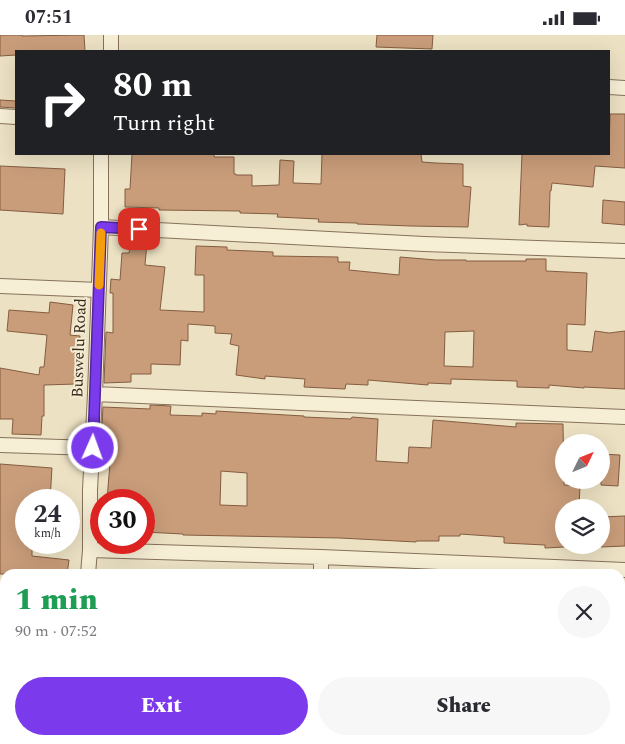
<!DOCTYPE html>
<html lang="en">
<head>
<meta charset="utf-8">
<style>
  :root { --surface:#fff; --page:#f7f7f7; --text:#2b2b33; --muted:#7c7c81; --accent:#7c3aed }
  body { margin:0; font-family:Spectral,serif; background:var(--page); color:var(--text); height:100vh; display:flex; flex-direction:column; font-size:19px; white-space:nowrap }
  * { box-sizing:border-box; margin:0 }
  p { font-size:16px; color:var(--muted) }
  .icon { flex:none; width:28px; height:28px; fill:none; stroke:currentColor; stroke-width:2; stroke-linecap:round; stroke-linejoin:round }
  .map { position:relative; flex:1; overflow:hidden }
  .panel { position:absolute; left:0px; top:534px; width:625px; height:176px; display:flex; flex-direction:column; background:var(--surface); border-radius:15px 15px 0 0; box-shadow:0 5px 20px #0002 }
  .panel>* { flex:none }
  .hud { position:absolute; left:15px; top:15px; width:595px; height:105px; border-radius:0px; box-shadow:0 5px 20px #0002; background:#202124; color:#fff; overflow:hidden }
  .needle { width:32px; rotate:47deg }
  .tools { position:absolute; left:555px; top:399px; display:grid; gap:10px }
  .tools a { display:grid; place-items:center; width:55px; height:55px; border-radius:50%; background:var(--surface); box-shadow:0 5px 20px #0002; font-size:25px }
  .speed { position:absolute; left:15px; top:454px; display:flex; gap:10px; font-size:25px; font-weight:700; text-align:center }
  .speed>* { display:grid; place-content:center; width:65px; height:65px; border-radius:50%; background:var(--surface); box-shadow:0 5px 20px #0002; line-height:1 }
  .speed small { font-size:12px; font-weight:400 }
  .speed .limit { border:8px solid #d22; background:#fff; color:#111 }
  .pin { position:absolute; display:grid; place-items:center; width:42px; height:42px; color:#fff; margin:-21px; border-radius:10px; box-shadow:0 2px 8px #0006 }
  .me { position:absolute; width:55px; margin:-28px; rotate:2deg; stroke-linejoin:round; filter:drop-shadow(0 0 4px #0008) }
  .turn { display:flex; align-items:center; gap:18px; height:105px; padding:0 15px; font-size:22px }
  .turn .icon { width:65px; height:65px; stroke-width:2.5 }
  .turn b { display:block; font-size:35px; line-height:42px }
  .round { display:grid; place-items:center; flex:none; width:52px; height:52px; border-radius:26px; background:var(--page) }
  .overview { display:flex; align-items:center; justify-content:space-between; height:85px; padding:0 15px }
  h1 { font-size:30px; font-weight:800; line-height:38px; color:#1e9e55 }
  .button { display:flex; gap:10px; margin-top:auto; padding:10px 15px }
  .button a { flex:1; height:58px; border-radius:30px; background:var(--accent); color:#fff; font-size:20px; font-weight:800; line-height:58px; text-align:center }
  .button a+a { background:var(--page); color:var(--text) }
  .status { display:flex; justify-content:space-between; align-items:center; height:35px; padding:0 25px; background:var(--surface); direction:ltr }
  .status svg { height:14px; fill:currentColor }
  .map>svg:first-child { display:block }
</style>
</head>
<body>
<div class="status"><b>07:51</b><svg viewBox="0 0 49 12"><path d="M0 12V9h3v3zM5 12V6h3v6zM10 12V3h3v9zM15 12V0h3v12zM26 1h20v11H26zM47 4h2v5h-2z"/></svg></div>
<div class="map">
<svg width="625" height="709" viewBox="0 0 625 709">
  <rect width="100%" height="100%" fill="#ece1c3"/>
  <!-- building -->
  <path fill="#c99d7a" stroke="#845d41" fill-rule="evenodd" d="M0,0H22V1L84,0L85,16H16V20L0,21Z
    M377,0H433L432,14L376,12Z
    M0,65L16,66V73L0,72Z
    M610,79H625V133L595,131L593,152L552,148L551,156H550L549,192L527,191V189L519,190L522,119H609Z
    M132,119H214V122H234V139H236V140H252V151L279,150L280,125L294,126L293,148L321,149L322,119H421L422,127L435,128L463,129V151L471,152L468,192L411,191L357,189V188L318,187L319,184L277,182L278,179L240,178V176L159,175V173L125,172V154H130Z
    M0,131L65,134L63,179L0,175Z
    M603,165L625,167V190L602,188Z
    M131,205L147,207L145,230L165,232L160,275L204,277V240H195L196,211L227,212V215L273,217V221L338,222V227H350L349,235L399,240L400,222L436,225H466V226H526V224H546V236L587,238L585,290L567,289V315L592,317L595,296L609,298L625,296V354L584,352V353L549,350V353L517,352V346L451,344V349L428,348V350L368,345V350L346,349L345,354L304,352L305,344L265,341V344L236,340L239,311L230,309L232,299L215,298V291L188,289V306L181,305L180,330L151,329V339H131V347L104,348L106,297L113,298V258H110L111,244L120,245L122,218H129ZM474,296L473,332L444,331L445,297Z
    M50,267L73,270L70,300L80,301L76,349L44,350V381H42L41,400L12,399L13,384H0V333L39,340L40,332H44L47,300L7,296L9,275L49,278Z
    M150,370L171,371L170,380L202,381V378L216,379V376L304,381V382L351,384L352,382L378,384L376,426L408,428L409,412L431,413L433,385L516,392V388L563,389L564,450L580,451L579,472H564V512L545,513V510L504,508V502L460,499V501H439V506H416V507L340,503L183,500V499L144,497L145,465H107L110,428V411L101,410L103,372L150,374ZM221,436L247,438V471L220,470Z
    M601,419L620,420L618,451L601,450Z
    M0,429L52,433L50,465H26V508H32V521L69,525L67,539H0Z
    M625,481V511L601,512V482Z"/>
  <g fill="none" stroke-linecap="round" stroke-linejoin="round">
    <!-- minor casing -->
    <g stroke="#86725b" stroke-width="16">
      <path id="minor" d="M111,0V16
        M609,52L625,53
        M0,81L16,82
        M101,192L424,209L625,216
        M0,251L99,255
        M95,359L625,382
        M0,410L93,413
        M90,515L321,522L625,535
        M321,522V539
        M88,539L90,515V455L95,359L101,192V119
        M0,569L5,570
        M620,692H625
        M87,705L88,709"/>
    </g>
    <!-- minor -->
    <use href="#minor" stroke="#f7eed6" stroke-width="14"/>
  </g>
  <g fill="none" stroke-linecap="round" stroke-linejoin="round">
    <!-- route casing -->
    <g stroke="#51269a" stroke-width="12">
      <path id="route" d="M93,413L101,192L139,194"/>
    </g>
    <!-- route -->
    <use href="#route" stroke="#7c3aed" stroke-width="9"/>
    <!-- slow -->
    <path stroke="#f59e0b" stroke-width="9" d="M99,250L101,198"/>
  </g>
  <g text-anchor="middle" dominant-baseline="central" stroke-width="4" stroke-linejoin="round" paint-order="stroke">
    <!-- street labels -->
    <g font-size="16" fill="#362a1e" stroke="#f4ebd2">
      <text transform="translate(79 313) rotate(-88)">Buswelu Road</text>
    </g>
  </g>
</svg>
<div class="tools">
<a><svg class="needle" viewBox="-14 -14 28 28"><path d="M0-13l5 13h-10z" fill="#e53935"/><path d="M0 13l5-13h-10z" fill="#7c7c81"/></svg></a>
<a><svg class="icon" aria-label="layers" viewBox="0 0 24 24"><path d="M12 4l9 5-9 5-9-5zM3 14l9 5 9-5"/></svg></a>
</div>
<div class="speed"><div>24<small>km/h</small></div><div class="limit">30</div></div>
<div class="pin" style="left:139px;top:194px;background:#d93025"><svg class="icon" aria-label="arrive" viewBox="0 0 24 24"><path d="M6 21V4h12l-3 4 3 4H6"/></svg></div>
<svg class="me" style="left:93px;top:413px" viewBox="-20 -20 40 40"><circle r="17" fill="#7c3aed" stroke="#fff" stroke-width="3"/><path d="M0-11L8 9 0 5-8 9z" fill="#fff"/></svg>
<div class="hud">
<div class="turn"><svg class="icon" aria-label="right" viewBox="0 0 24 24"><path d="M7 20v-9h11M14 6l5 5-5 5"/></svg><div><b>80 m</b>Turn right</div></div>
</div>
<section class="panel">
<div class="overview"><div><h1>1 min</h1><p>90 m · 07:52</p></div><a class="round"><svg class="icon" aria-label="close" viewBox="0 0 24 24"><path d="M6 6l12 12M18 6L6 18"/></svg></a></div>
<div class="button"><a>Exit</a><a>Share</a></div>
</section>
</div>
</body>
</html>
